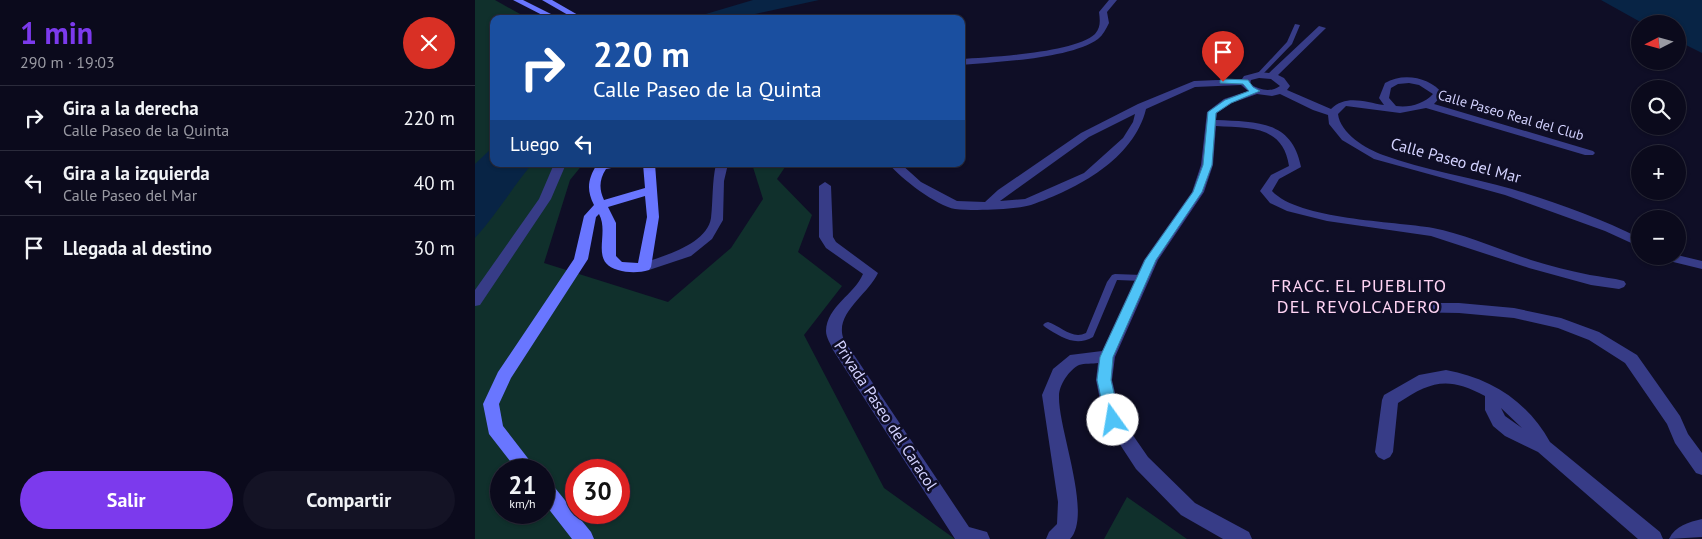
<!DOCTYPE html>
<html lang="es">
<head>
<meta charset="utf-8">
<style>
  :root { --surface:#0b0a1c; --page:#141325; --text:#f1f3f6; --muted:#9a9aa3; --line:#2b2b3b; --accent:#7c3aed }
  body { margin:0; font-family:"PT Sans",sans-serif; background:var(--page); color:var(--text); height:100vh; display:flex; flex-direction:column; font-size:19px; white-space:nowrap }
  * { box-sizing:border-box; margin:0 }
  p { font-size:16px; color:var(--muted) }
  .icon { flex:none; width:28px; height:28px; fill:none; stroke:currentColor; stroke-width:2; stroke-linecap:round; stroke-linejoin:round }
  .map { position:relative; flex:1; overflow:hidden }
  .side { display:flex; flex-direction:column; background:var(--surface); width:475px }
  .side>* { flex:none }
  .banner { position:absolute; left:15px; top:15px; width:475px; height:152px; border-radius:10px; box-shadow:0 1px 4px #0004,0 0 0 1px var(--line); background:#1a4fa0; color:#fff; overflow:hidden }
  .needle { width:32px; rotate:264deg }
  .fabs { position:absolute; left:1156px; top:15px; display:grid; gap:10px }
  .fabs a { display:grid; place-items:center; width:55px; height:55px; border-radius:50%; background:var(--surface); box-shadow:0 1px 4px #0004,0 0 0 1px var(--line); font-size:25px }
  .speed { position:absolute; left:15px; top:459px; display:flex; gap:10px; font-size:25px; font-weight:700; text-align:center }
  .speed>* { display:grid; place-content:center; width:65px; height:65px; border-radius:50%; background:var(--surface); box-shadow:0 1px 4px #0004,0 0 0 1px var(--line); line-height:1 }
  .speed small { font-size:12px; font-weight:400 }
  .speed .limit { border:8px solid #d22; background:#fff; color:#111 }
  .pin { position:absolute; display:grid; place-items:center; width:42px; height:42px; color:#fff; margin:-51px -21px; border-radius:50% 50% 50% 0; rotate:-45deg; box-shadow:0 0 5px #0007 }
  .pin .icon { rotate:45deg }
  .me { position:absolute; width:55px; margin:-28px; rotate:347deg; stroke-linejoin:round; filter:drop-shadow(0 0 4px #0008) }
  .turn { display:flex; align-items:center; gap:18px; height:105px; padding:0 20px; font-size:22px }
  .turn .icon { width:65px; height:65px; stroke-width:2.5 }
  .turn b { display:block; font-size:35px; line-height:42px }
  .then { display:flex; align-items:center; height:48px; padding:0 20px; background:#0003; gap:10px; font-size:19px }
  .round { display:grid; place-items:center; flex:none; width:52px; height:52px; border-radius:26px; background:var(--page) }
  .head { display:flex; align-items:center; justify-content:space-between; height:85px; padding:0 20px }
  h1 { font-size:30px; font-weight:700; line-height:38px; color:var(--accent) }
  .action { display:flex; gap:10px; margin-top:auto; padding:10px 20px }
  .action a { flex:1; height:58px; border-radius:30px; background:var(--accent); color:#fff; font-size:20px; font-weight:700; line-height:58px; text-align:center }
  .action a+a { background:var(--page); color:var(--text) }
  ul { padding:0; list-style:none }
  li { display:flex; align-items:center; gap:15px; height:65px; padding:0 20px; border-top:1px solid var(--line) }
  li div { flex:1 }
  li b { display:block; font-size:19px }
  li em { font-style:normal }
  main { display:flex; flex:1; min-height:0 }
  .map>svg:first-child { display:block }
</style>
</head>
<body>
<main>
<section class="side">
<div class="head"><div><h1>1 min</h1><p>290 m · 19:03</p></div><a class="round" style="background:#d93025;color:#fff"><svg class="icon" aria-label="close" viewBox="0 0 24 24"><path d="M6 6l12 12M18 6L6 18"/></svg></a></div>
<ul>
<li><svg class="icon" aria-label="right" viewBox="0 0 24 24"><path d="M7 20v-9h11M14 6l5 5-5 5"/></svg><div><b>Gira a la derecha</b><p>Calle Paseo de la Quinta</p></div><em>220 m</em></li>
<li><svg class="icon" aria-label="left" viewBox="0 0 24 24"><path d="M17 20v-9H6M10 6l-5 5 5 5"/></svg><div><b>Gira a la izquierda</b><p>Calle Paseo del Mar</p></div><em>40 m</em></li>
<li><svg class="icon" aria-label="arrive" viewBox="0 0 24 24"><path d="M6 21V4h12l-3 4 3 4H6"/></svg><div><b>Llegada al destino</b></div><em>30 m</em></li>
</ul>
<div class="action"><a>Salir</a><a>Compartir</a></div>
</section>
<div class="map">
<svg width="1227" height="539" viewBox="0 0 1227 539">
  <rect width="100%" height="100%" fill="#0f0e26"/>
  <!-- green -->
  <path fill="#10302c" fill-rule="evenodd" d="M0,0H20L54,19H19V164H108L95,180L69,263L193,302L256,248L288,199L277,164H312L302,179L337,215L323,252L367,286L329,335L409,488L480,539H0ZM26,470H69V512H26ZM101,470H144V512H101Z
    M652,497L712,539H629Z"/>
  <!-- water -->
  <path fill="#082445" d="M278,0H344L257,19H214Z
    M1126,0H1227V53L1203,41L1202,24H1169Z
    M19,146V164H57C37,188 21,215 0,238V164Z"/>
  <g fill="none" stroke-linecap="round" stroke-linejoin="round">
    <!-- service -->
    <path fill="#373c87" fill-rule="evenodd" d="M820,24L825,25L817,44L786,76H782V74L812,42Z
      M640,274L667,275L671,278L667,281L642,280L618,337C600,347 586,337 570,327L568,325L570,323L573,322C586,326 597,340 611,333L632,282L637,275Z"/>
    <!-- minor -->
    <path fill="#373c87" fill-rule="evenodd" d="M634,0H642L632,12L634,23C631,29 628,35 623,39C595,59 521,62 486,65V59C515,57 600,53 620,34C626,27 625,20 624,12Z
      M844,26L851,28L803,75L809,78L815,86L812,90L856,109C871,94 890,102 909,105L904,98L910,83C928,72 955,77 968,94L959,104L1118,151L1120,153L1118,155H1110L951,108L925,113L871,106L863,114C865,133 891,149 908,155C949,170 995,177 1037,189C1080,202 1125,218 1165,238V247L1130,231L1030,195L899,159L867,140L854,124L853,115L838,110L805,94L797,96L782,94L757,103L742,113L741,120C781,122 817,120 826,167L804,179L797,191C824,220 918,221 958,228C989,234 1026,250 1056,260C1075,266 1095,271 1115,275C1126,277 1138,278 1149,281L1151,284L1149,287L1144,289L1116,285L1054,268L956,236L852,221L812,211L795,203L785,191L796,175L814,166C808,125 774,128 741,126L738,165L729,192L683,260L640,357L637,380L646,418L673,457L720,503L774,532L777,539H748L706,515L661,469L629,420L621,380L623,363C618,364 609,363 604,365C594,370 584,385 584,396C583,429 618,515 595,539H571L574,532L582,524L583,502L567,395L578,369L595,355L627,351L669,260L717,192L726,165L732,112L749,99L773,91L766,85L720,87L671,109C659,159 602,189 556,205C539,210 498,211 480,209C462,206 425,178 414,164H426L446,182L482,201L510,202L523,190L606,133L663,104L719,81L767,79L769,76L784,72L794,73ZM784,78L796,79L805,86C795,93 785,90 775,84L776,80ZM934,83L944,85L958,94C949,104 934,108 921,106L914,98L916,88L923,84ZM660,114L658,122L648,138L609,173L550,199L525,201L614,137Z
      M79,164H91L76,199L5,305L0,306V290L64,199Z
      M241,164H253L249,181L248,220L237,239L216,256L174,270H164L162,267L164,264C186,257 232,245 236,218C238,199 237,182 241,164Z
      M350,182L356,186L358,237L361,242L403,273C393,295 358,314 369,340L494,527L512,532L515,539H480L358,350C356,344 351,338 351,331C352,306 379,295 388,274L351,248L344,237V186Z
      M1202,255L1227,261V269L1186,259L1184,256H1202Z
      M934,303H984L1039,308L1086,318L1124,332L1162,355L1205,416L1213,434L1227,453V475L1221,473L1200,443L1192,424L1150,363L1114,340L1083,328L1039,318L984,313L929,312L927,308L929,304Z
      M971,370C1016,378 1053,402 1075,442L1185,532L1188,539H1163L1063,452L1030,436L1018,426L1010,410V396C973,376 956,381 923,403L918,452L915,457L909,460L903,457L900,452L907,400L909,395L944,375ZM1026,408L1047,428L1030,416Z
      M1227,519V537L1194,539C1200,526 1214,522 1227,519Z"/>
    <!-- secondary -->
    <path fill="#6976ff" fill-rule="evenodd" d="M38,0H48L86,19H75Z
      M67,0H77L110,19H100Z
      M122,164H149L147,166L131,169C124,180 124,189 129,200L170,188L168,164H180L184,217L176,267L174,270C164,273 153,273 143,270C114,262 135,234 124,214L121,217L113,259L36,378L24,404L28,426L62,470H42L14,434L8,404L23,372L99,259L109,216L119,205C111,189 113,179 122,164ZM170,196L172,217L163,263L147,262L141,256V223L133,207Z
      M69,481L76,483L116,532L119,539H97L69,503Z"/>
  </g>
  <!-- route -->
  <path fill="#4fc3f7" stroke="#337fa1" d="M748,79L773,80L778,87L785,91L756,103L741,113L737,165L727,192L681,260L638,357L636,380L645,420L643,424L638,426L633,424L631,420L622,380L625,357L670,260L718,192L728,165L733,112L750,100L774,91L768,84L745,83V80Z"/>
  <g text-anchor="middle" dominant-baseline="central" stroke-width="5" stroke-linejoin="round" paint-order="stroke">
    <!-- far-street labels -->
    <g font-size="14" fill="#d3d2ff" stroke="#0f0e26">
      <text transform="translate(1036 115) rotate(16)">Calle Paseo Real del Club</text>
    </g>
    <!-- street labels -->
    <g font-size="16" fill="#d3d2ff" stroke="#0f0e26">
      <text transform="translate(981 160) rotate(15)">Calle Paseo del Mar</text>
      <text transform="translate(411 415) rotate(57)">Privada Paseo del Caracol</text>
    </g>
    <!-- neighbourhood labels -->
    <g font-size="18" letter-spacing="1" fill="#ffd4f4" stroke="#0f0e26">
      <text x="884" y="285">FRACC. EL PUEBLITO<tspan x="884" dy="21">DEL REVOLCADERO</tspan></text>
    </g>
  </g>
</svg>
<div class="fabs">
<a><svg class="needle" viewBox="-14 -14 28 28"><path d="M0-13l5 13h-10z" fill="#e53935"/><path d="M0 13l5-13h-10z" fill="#9a9aa3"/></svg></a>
<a><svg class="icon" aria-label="search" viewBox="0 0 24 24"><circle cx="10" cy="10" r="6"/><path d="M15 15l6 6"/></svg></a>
<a>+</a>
<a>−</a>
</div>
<div class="speed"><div>21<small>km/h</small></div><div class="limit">30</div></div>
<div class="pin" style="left:748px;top:82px;background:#d93025"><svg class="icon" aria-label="arrive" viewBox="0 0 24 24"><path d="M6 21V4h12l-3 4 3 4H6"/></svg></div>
<svg class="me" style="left:638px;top:420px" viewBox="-20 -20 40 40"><circle r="19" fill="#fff"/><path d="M0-13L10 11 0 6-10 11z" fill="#4fc3f7"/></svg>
<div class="banner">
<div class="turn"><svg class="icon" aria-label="right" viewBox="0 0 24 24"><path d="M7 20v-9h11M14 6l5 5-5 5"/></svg><div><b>220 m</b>Calle Paseo de la Quinta</div></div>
<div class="then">Luego<svg class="icon" aria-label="left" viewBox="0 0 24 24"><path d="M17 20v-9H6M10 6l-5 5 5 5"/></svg></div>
</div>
</div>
</main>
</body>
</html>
